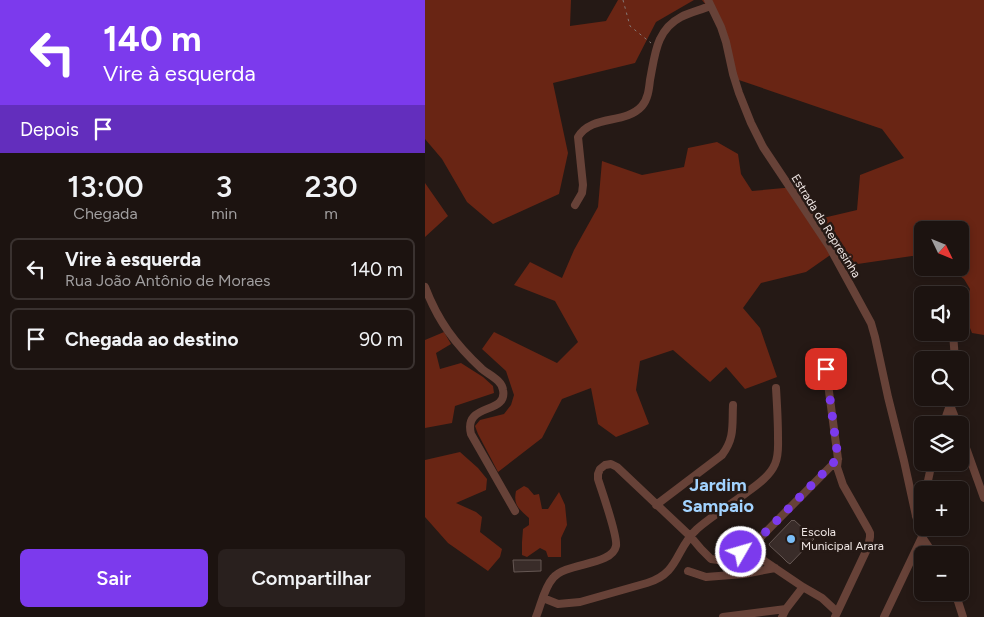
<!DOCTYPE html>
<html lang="pt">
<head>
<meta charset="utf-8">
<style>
  :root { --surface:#1c1310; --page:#29201e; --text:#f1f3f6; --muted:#a09e9f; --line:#3a3230; --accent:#7c3aed }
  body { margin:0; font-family:Figtree,sans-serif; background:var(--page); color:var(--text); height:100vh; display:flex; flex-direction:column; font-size:19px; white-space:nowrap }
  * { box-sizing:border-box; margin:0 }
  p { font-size:16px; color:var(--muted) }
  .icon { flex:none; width:28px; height:28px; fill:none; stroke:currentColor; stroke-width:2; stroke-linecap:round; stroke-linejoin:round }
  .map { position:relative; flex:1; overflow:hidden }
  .side { display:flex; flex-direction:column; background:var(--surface); width:425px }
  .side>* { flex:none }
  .hud { background:#7c3aed; color:#fff; overflow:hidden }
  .needle { width:32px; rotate:133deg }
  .buttons { position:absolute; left:489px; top:221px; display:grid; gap:10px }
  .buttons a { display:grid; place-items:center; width:55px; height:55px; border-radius:8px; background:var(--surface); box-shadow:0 2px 8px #0003,0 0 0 1px var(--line); font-size:25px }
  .pin { position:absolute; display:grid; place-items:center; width:42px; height:42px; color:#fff; margin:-21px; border-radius:10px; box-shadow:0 2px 8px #0006 }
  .me { position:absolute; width:55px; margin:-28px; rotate:52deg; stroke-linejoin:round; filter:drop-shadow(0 0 4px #0008) }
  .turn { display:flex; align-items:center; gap:18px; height:105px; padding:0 20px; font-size:22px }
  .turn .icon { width:65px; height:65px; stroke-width:2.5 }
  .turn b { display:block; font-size:35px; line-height:42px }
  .then { display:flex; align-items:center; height:48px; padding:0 20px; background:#0003; gap:10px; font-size:19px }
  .eta { display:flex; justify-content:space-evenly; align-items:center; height:85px; text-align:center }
  .eta b { font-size:30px; font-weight:600; line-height:35px }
  .action { display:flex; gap:10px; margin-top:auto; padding:10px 20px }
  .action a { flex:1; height:58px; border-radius:8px; background:var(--accent); color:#fff; font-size:20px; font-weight:600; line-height:58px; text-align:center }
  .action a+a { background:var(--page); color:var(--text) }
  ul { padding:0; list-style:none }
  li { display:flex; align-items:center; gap:15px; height:62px; margin:0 10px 8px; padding:0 10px; border:2px solid var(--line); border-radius:8px }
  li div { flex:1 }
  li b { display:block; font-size:19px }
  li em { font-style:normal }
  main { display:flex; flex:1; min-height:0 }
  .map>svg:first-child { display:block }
</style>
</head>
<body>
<main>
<section class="side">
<div class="hud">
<div class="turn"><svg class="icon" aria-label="left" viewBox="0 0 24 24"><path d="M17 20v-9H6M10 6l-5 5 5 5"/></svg><div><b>140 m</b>Vire à esquerda</div></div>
<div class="then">Depois<svg class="icon" aria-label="arrive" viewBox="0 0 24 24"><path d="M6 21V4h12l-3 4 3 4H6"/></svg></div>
</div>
<div class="eta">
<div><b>13:00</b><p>Chegada</p></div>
<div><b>3</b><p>min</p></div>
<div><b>230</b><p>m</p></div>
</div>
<ul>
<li><svg class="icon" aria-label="left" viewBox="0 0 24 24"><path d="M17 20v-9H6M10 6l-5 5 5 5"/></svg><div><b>Vire à esquerda</b><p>Rua João Antônio de Moraes</p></div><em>140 m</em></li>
<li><svg class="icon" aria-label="arrive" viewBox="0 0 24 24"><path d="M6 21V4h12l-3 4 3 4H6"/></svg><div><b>Chegada ao destino</b></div><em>90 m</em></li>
</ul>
<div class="action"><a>Sair</a><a>Compartilhar</a></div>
</section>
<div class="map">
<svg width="559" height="617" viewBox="0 0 559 617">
  <rect width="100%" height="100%" fill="#251915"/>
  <!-- green -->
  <path fill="#692514" d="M0,0H146L145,26L181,21L193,0H269L231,22L210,63L128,83L143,153L134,194L68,224L42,202L17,159L0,139Z
    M277,0H559V335L547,333L539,313L545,289L539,279L524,268H535V230H498L497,257L487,256L419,266L411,251L381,272L336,283L318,308L335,328L352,377L320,389L301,367L285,382L248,350L215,361L211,390L224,424L191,437L173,424L166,388L137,399L117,438L73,472L53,434L50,426L55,420L79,414L86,405L89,395L81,371L57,349L69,332L132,363L153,342L130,301L89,285L105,262L137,278L149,250L173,207L177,161L217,175L259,167L263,148L292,142L313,154L316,174L327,191L370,187L398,218L432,210L435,175L479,158L457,129L308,78L293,20Z
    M0,183L23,216L0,237Z
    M19,332L26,344L11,353L15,369L36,363L58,377L68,386L69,393L30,406L27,423L0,428V340Z
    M35,452L53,468L62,479L61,490L31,503L51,512L57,517L55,532L77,549L75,557L63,571L23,543L0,517V460Z
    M99,486L103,488L109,495L114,494L117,509H123L134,492L140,505L142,525L136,538V557H123L121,551L115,548L102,557L97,555V542L98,529L104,525V518C94,509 88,505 91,491Z"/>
  <!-- building -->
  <path fill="#392c29" stroke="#655753" d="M367,520L368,521L369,520L382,532H383L388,536L387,538L389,539L365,564L362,562L357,557L345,546L344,544Z
    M88,560H116V571L89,572Z"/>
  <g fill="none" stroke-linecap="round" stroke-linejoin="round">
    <!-- path -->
    <path stroke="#847976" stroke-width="1" stroke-dasharray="2.5 4" stroke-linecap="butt" d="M198,0L205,26L226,43"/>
    <!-- street -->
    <path stroke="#674238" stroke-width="8" d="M283,0L296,27L301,42L308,74L314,93L326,123L338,147L404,246L446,323L450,337L463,397L479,461L491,516L497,537L509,555
      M150,205L157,193L158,185L153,137C167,114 200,125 217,106C223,99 224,89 225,80C230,55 231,30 256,17C265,12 276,10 285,6
      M0,287C13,321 30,344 57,369C64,375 77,380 78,390C83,415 38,402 46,434L90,511
      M528,333L530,360
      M401,369L413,459L412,467L418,485L443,529L445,533V537L443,547L410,617
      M527,398L525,405L533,425
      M518,425L525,405
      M535,431L559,498
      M501,490L507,462
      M231,505L297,455C310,438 307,425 308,405
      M491,516L498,502
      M323,550L378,587L397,598L411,611
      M263,571L281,577L319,574L317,552
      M319,574L350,568
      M530,592L538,617
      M118,598L133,604L155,602L222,583C255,573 250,549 272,529C287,516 305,505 321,493C332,485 345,476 350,464C354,455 353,446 353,437C353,421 352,404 351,388
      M111,617C116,605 119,588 128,578C141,562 187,566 191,546C193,536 177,492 173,479V474L175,469L180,465L186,464L192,467L265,536L276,549L286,559L293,560L323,550L413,459
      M298,617L361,609
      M357,617L361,609L378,587
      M459,617L497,537"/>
  </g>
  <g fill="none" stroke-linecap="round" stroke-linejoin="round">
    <!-- route -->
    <path stroke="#7c3aed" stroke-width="9" stroke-dasharray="0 16.2" d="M316,552L323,550L413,458L401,369"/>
  </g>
  <!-- markers -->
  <circle fill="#7abef8" stroke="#251915" stroke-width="2" cx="366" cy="539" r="5"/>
  <g text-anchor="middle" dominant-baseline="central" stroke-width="5" stroke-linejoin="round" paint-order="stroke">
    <!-- street labels -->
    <g font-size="12" fill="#f0e7e5" stroke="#251915">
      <text transform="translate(401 226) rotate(58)">Estrada da Represinha</text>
    </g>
    <!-- poi labels -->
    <g font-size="12" fill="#f0e7e5" stroke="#251915" text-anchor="start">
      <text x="376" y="532">Escola<tspan x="376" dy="14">Municipal Arara</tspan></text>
    </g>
    <!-- district labels -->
    <g font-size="18" font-weight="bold" fill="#a2d3ff" stroke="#251915">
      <text x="293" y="485">Jardim<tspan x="293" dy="21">Sampaio</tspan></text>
    </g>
  </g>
</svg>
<div class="buttons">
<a><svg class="needle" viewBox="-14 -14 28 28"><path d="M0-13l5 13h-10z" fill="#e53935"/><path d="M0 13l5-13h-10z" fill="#a09e9f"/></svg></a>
<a><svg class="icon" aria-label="sound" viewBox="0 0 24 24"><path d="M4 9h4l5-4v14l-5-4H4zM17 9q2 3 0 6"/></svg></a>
<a><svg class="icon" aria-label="search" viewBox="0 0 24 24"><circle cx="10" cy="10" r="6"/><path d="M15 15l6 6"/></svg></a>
<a><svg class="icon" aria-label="layers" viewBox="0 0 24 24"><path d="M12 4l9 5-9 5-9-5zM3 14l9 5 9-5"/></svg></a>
<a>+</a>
<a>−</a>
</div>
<div class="pin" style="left:401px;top:369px;background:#d93025"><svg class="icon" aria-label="arrive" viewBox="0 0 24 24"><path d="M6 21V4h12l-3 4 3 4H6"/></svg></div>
<svg class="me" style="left:316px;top:552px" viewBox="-20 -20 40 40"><circle r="17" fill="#7c3aed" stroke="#fff" stroke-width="3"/><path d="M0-11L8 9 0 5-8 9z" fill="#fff"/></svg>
</div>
</main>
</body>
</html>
